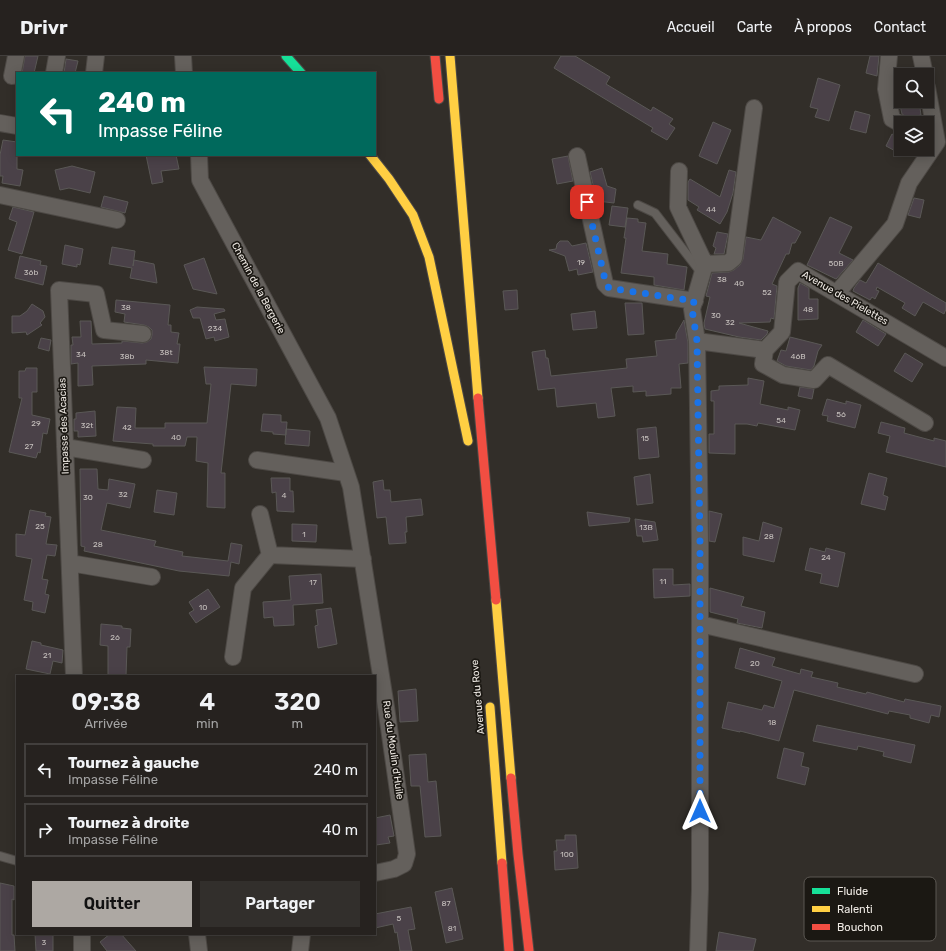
<!DOCTYPE html>
<html lang="fr">
<head>
<meta charset="utf-8">
<style>
  :root { --surface:#26221f; --page:#322f2c; --text:#f1f3f6; --muted:#a4a4a4; --line:#423f3d; --accent:#ada8a3 }
  body { margin:0; font-family:Rubik,sans-serif; background:var(--page); color:var(--text); height:100vh; display:flex; flex-direction:column; font-size:15px; white-space:nowrap }
  * { box-sizing:border-box; margin:0 }
  p { font-size:13px; color:var(--muted) }
  .icon { flex:none; width:22px; height:22px; fill:none; stroke:currentColor; stroke-width:2; stroke-linecap:round; stroke-linejoin:round }
  .map { position:relative; flex:1; overflow:hidden }
  .side { position:absolute; left:16px; top:619px; width:360px; height:260px; display:flex; flex-direction:column; background:var(--surface); border-radius:0px; box-shadow:0 2px 10px #0003,0 0 0 1px var(--line) }
  .side>* { flex:none }
  .banner { position:absolute; left:16px; top:16px; width:360px; height:84px; border-radius:0px; box-shadow:0 2px 10px #0003,0 0 0 1px var(--line); background:#00695c; color:#fff; overflow:hidden }
  .tools { position:absolute; left:894px; top:12px; display:grid; gap:8px }
  .tools a { display:grid; place-items:center; width:40px; height:40px; border-radius:0px; background:var(--surface); box-shadow:0 2px 10px #0003,0 0 0 1px var(--line); font-size:20px }
  .pin { position:absolute; display:grid; place-items:center; width:34px; height:34px; color:#fff; margin:-17px; border-radius:8px; box-shadow:0 2px 6px #0006 }
  .me { position:absolute; width:44px; margin:-22px; rotate:0deg; stroke-linejoin:round; filter:drop-shadow(0 0 3px #0008) }
  .turn { display:flex; align-items:center; gap:14px; height:84px; padding:0 16px; font-size:18px }
  .turn .icon { width:52px; height:52px; stroke-width:2.5 }
  .turn b { display:block; font-size:28px; line-height:34px }
  .eta { display:flex; justify-content:space-evenly; align-items:center; height:68px; text-align:center }
  .eta b { font-size:24px; font-weight:600; line-height:28px }
  .primary-button { display:flex; gap:8px; margin-top:auto; padding:8px 16px }
  .primary-button a { flex:1; height:46px; border-radius:0px; background:var(--accent); color:#111; font-size:16px; font-weight:600; line-height:46px; text-align:center }
  .primary-button a+a { background:var(--page); color:var(--text) }
  ul { padding:0; list-style:none }
  li { display:flex; align-items:center; gap:12px; height:54px; margin:0 8px 6px; padding:0 8px; border:2px solid var(--line); border-radius:0px }
  li div { flex:1 }
  li b { display:block; font-size:15px }
  li em { font-style:normal }
  header { display:flex; align-items:center; gap:24px; box-sizing:border-box; height:56px; padding:0 20px; background:var(--surface); border-bottom:1px solid var(--line) }
  header strong { font-size:19px }
  nav { display:flex; gap:22px; margin-inline-start:auto; font-size:14px }
  .map>svg:first-child { display:block }
</style>
</head>
<body>
<header>
<strong>Drivr</strong>
<nav><a>Accueil</a><a>Carte</a><a>À propos</a><a>Contact</a></nav>
</header>
<div class="map">
<svg width="946" height="895" viewBox="0 0 946 895">
  <rect width="100%" height="100%" fill="#322e29"/>
  <!-- building -->
  <path fill="#4a4148" stroke="#5a5856" d="M25,0H38L34,17H22Z
    M561,0H575L610,21L606,28L651,55L653,51L673,63L669,68L675,72L667,84L651,75L653,72L554,12Z
    M870,0H879L877,20L866,17Z
    M66,3L78,5L75,17H64Z
    M818,22L840,29L829,65L815,61L818,53L810,51Z
    M899,45H919L921,59L908,62L902,58Z
    M855,55L870,59L866,77L850,73Z
    M713,66L731,74L717,108L699,100Z
    M892,78L901,83V98L886,90Z
    M3,84L17,86V113L23,114L20,130L2,127L3,120H0V99Z
    M146,99H176L179,113L161,115L163,126L152,128Z
    M568,100L573,125L557,128L552,103Z
    M72,110L95,116L90,137L69,132L60,134L55,114Z
    M602,112L607,130L616,133L614,147L597,145L590,116Z
    M729,114L736,116L733,137L727,156L720,168L697,154L699,151L688,144V126L690,123L720,141Z
    M104,140L128,146L125,157L101,151Z
    M914,142L924,144L920,162L908,159Z
    M612,150L628,152L625,171L609,169Z
    M13,151L34,156L22,198L8,194L17,166L9,163Z
    M773,161L801,176L795,187H792L789,198H786L772,228L777,230L774,263L771,262L770,266L739,267L768,275L767,278L761,284L739,281L705,273L704,267L710,241L706,240L712,217L729,216L734,214L740,209L743,203L746,181L761,184Z
    M830,161L852,171L839,197L853,204L836,223L807,209Z
    M627,162L638,163V166L646,167L642,195L668,198L667,208L687,211L684,234L654,229V221L621,217L626,182H624Z
    M717,176L728,178L724,198H714L716,192L713,190Z
    M560,185H568L572,190L586,187L593,216L578,219L577,213L569,215L565,200L549,194L556,193L557,188Z
    M65,189L83,193L80,209L77,208V211L62,208Z
    M112,191L135,195L133,210L134,204L154,208L157,227L130,222L132,212L109,208Z
    M20,200L41,205L40,209L47,210L43,229L15,222Z
    M204,202L217,238L193,233L184,209Z
    M878,207L946,247V253L944,258L923,246L915,260L902,252L905,247L877,231L876,234L879,235L875,243L872,241L870,244L853,235L854,232L860,224L866,227Z
    M800,227L809,232V243H818V263L798,264V232Z
    M517,234L518,253L505,254L503,235Z
    M116,244L170,249L168,269H171V276L179,277L177,288H180L178,307L146,304V308L92,310L93,329L78,330V307L71,308V289H73L72,281H81L80,265H91L92,288L122,287V285L142,287L147,286L151,283L152,279V274L149,271L144,269L124,266L125,258L115,256Z
    M625,247H642L644,278L628,279Z
    M32,248L43,255L45,261L40,267L42,269L27,279L26,276L12,277V260H20L27,255Z
    M197,251L224,253L225,255L214,258L216,264L225,263L229,281L215,285L214,281L206,283L200,262H193L190,254Z
    M595,255L597,272L573,274L571,258Z
    M684,264L688,287V307L679,308L681,332H671V338L646,340V335L633,336V330L611,332L615,360L598,362L596,347L557,351L555,332L538,334L532,296L545,294L546,302H548L551,320L627,312L626,303L657,300L655,285L676,283V278Z
    M863,264L886,278L878,290L856,276Z
    M790,281L822,289L818,295L814,310L811,314L786,310L777,305L781,294L786,295Z
    M41,282L51,284L49,295L38,292Z
    M905,297L923,308L912,326L894,315Z
    M204,311L257,313L256,330L231,328L221,417H225V452L207,451L208,407L196,405L197,381H187L185,390H153V388L113,385L117,351L136,352L135,372H165V367H207L211,328H206Z
    M26,312H37V336H32V359L50,363L47,378L43,377L40,397L38,396L36,402L9,396L22,342H19V315H25Z
    M748,322L764,325L760,348L788,354V351L800,354L795,374L758,367L757,370L747,368H735V398L709,397V378H714V345H711V335L719,334V330L748,329Z
    M800,331L814,333L812,343L798,340Z
    M827,343L846,348V345L861,349L855,372L827,365L828,360L822,359Z
    M95,355L96,380L78,381V375H74V363H76V357Z
    M263,358L281,359V366H287L286,379L273,378V376L261,375Z
    M881,366L905,372L904,377L934,385V382L946,385V411L886,396L890,380L878,377Z
    M656,371L659,401L639,403L637,373Z
    M286,373L310,375L309,390L285,388Z
    M80,413H97L98,433L108,434L109,423L135,428L130,452L107,447L101,474L156,485L154,490L183,496L182,500L228,505L231,487L242,489L239,508L231,506L229,520L179,515L84,495L85,491L81,490Z
    M869,417L887,422L883,439L888,441L885,454L861,448Z
    M650,418L653,447L637,449L634,421Z
    M271,422H290V435H293L294,456L277,455L276,436L272,437Z
    M383,424L384,434H390L391,446L421,443L423,459L406,461L407,476H405L406,487L389,488L386,461L377,462L373,426Z
    M157,434L177,437L174,459L154,456Z
    M30,454L46,457L45,460L51,461L46,488L57,489L55,500L47,499L42,523L48,524L45,538L49,539L45,557L32,554L33,546L24,544L32,503L16,500V478L25,479Z
    M709,455L722,458L715,486L709,485Z
    M587,456L630,462L629,466L589,470Z
    M635,463L655,466L658,484L643,486L642,480H637Z
    M763,466L782,472L774,506L743,499V481L759,485Z
    M292,468L317,469L316,486L292,485Z
    M810,492L825,496L826,492L845,497L838,531L820,527L822,518L805,514Z
    M653,513H673V529L690,528V540L654,542Z
    M321,518L323,547L293,549L294,569L274,570L273,561L264,562L263,546L291,544L289,520Z
    M710,532L744,541L741,550L765,556L762,572L737,567L738,563L710,556Z
    M208,533L220,551L196,567L189,557L194,554L189,546Z
    M331,552L337,588L318,592L315,570L318,569L316,554Z
    M101,568L122,570V572L131,573L130,591H127L126,620H108V590L100,589Z
    M32,585L41,587V589L63,594L62,607L53,605L50,618L26,613Z
    M740,592L775,602L772,610L800,618L801,613L813,616L811,621L838,627L837,631L866,638L867,636L904,646L905,643L941,650L939,661L931,659L929,667L910,662V659L889,655L888,658L794,634L779,685L740,675V676L722,672L728,646L762,654L764,649L774,652L782,625L735,612Z
    M416,633L418,665L400,666L398,635Z
    M817,669L915,689L911,707L883,700L884,696L858,690L857,694L813,685Z
    M784,692L804,697L801,710L809,712L805,729L777,722Z
    M426,698L428,726L436,725L441,780L425,781L420,730H411L409,699Z
    M390,759L394,780L388,781L390,787L376,789L375,762Z
    M565,779H576L578,812L555,814L554,795H557L556,784H565Z
    M0,827L14,830V844L12,843V879H14L15,895H0Z
    M452,832L463,883L446,887L435,836Z
    M411,851L415,873L408,874L412,895H400L397,876L395,877L393,868L375,872V858Z
    M719,876L756,883L753,895H716Z
    M35,878H53V895H36Z
    M110,878H121L136,895H107L100,886Z"/>
  <g fill="none" stroke-linecap="round" stroke-linejoin="round">
    <!-- lane casing -->
    <g stroke="#4d4945" stroke-width="10">
      <path id="lane" d="M638,149L655,157L702,218
        M0,800L17,805"/>
    </g>
    <!-- street casing -->
    <g stroke="#4d4945" stroke-width="18">
      <path id="street" d="M183,0L184,17
        M889,0L886,33L892,63L901,68
        M921,0L925,19
        M54,17L57,0
        M94,17L96,0
        M12,20L16,0
        M0,67L17,70
        M199,99L200,124L328,362L351,431L386,651L407,798L404,808L394,813L375,817
        M577,100L605,228L609,232L695,245
        M679,115L678,151L705,208
        M0,139L117,164
        M705,208L728,207L734,202L754,52
        M837,237L895,168L909,127L937,86L927,31
        M697,285L692,253L705,208
        M765,294L763,308L783,319L814,324L828,309L925,367
        M65,391L143,404
        M257,404L346,417
        M260,458L270,499
        M70,507L152,521
        M700,568L915,618
        M233,601L243,532L270,499L363,503
        M74,620L59,234L96,238L104,274L143,278
        M82,878V895
        M197,878L199,895
        M300,895L302,878
        M698,895L700,833V488L697,285L765,294L782,276L787,226L798,215L946,302"/>
    </g>
    <!-- fast casing -->
    <g stroke="#4d4945" stroke-width="11">
      <path id="fast" d="M286,0L301,17"/>
    </g>
    <!-- slow casing -->
    <g stroke="#4d4945" stroke-width="11">
      <path id="slow" d="M450,0L478,342
        M370,99L389,123L413,159L429,201L468,385
        M496,544L511,722
        M490,651L502,807"/>
    </g>
    <!-- jam casing -->
    <g stroke="#4d4945" stroke-width="11">
      <path id="jam" d="M435,0L439,43
        M478,342L496,544
        M511,722L518,798L529,895
        M502,807L509,895"/>
    </g>
    <!-- lane -->
    <use href="#lane" stroke="#64605c" stroke-width="8"/>
    <!-- street -->
    <use href="#street" stroke="#64605c" stroke-width="16"/>
    <!-- fast -->
    <use href="#fast" stroke="#16e098" stroke-width="9"/>
    <!-- slow -->
    <use href="#slow" stroke="#ffcf43" stroke-width="9"/>
    <!-- jam -->
    <use href="#jam" stroke="#f24e42" stroke-width="9"/>
  </g>
  <g fill="none" stroke-linecap="round" stroke-linejoin="round">
    <!-- route -->
    <path stroke="#1a73e8" stroke-width="7" stroke-dasharray="0 12.6" d="M587,146L606,228L609,232L694,245L692,253L697,285L700,488V755"/>
  </g>
  <g text-anchor="middle" dominant-baseline="central" stroke-width="3.5" stroke-linejoin="round" paint-order="stroke">
    <!-- number labels -->
    <g font-size="8" fill="#c6c0bd">
      <text x="711" y="153">44</text>
      <text x="581" y="206">19</text>
      <text x="836" y="207">50B</text>
      <text x="31" y="216">36b</text>
      <text x="722" y="223">38</text>
      <text x="739" y="227">40</text>
      <text x="767" y="236">52</text>
      <text x="126" y="251">38</text>
      <text x="808" y="253">48</text>
      <text x="716" y="259">30</text>
      <text x="730" y="266">32</text>
      <text x="215" y="272">234</text>
      <text x="166" y="296">38t</text>
      <text x="81" y="298">34</text>
      <text x="127" y="300">38b</text>
      <text x="798" y="300">46B</text>
      <text x="841" y="358">56</text>
      <text x="781" y="364">54</text>
      <text x="36" y="367">29</text>
      <text x="87" y="369">32t</text>
      <text x="127" y="371">42</text>
      <text x="176" y="381">40</text>
      <text x="645" y="382">15</text>
      <text x="29" y="390">27</text>
      <text x="123" y="438">32</text>
      <text x="284" y="439">4</text>
      <text x="88" y="441">30</text>
      <text x="40" y="470">25</text>
      <text x="646" y="471">13B</text>
      <text x="304" y="478">1</text>
      <text x="769" y="480">28</text>
      <text x="98" y="488">28</text>
      <text x="826" y="501">24</text>
      <text x="663" y="525">11</text>
      <text x="313" y="526">17</text>
      <text x="203" y="551">10</text>
      <text x="115" y="581">26</text>
      <text x="47" y="599">21</text>
      <text x="755" y="607">20</text>
      <text x="772" y="666">18</text>
      <text x="567" y="798">100</text>
      <text x="446" y="847">87</text>
      <text x="399" y="862">5</text>
      <text x="452" y="872">81</text>
      <text x="44" y="886">3</text>
    </g>
    <!-- street labels -->
    <g font-size="10" fill="#efeae4" stroke="#1b1813">
      <text transform="translate(258 232) rotate(62)">Chemin de la Bergerie</text>
      <text transform="translate(845 242) rotate(30)">Avenue des Pielettes</text>
      <text transform="translate(64 370) rotate(-92)">Impasse des Acacias</text>
      <text transform="translate(478 641) rotate(-95)">Avenue du Rove</text>
      <text transform="translate(393 694) rotate(82)">Rue du Moulin d'Huile</text>
    </g>
  </g>
  <!-- legend -->
  <rect x="804" y="821" width="132" height="64" rx="6" fill="#1b1813" stroke="#5b5752" stroke-width="1"/>
  <rect x="812" y="832" width="18" height="6" fill="#16e098"/>
  <rect x="812" y="850" width="18" height="6" fill="#ffcf43"/>
  <rect x="812" y="868" width="18" height="6" fill="#f24e42"/>
  <g font-size="11" fill="#efeae4">
    <text x="837" y="839">Fluide</text>
    <text x="837" y="857">Ralenti</text>
    <text x="837" y="875">Bouchon</text>
  </g>
</svg>
<div class="tools">
<a><svg class="icon" aria-label="search" viewBox="0 0 24 24"><circle cx="10" cy="10" r="6"/><path d="M15 15l6 6"/></svg></a>
<a><svg class="icon" aria-label="layers" viewBox="0 0 24 24"><path d="M12 4l9 5-9 5-9-5zM3 14l9 5 9-5"/></svg></a>
</div>
<div class="pin" style="left:587px;top:146px;background:#d93025"><svg class="icon" aria-label="arrive" viewBox="0 0 24 24"><path d="M6 21V4h12l-3 4 3 4H6"/></svg></div>
<svg class="me" style="left:700px;top:755px" viewBox="-20 -20 40 40"><path d="M0-17L14 15 0 8-14 15z" fill="#1a73e8" stroke="#fff" stroke-width="4"/></svg>
<div class="banner">
<div class="turn"><svg class="icon" aria-label="left" viewBox="0 0 24 24"><path d="M17 20v-9H6M10 6l-5 5 5 5"/></svg><div><b>240 m</b>Impasse Féline</div></div>
</div>
<section class="side">
<div class="eta">
<div><b>09:38</b><p>Arrivée</p></div>
<div><b>4</b><p>min</p></div>
<div><b>320</b><p>m</p></div>
</div>
<ul>
<li><svg class="icon" aria-label="left" viewBox="0 0 24 24"><path d="M17 20v-9H6M10 6l-5 5 5 5"/></svg><div><b>Tournez à gauche</b><p>Impasse Féline</p></div><em>240 m</em></li>
<li><svg class="icon" aria-label="right" viewBox="0 0 24 24"><path d="M7 20v-9h11M14 6l5 5-5 5"/></svg><div><b>Tournez à droite</b><p>Impasse Féline</p></div><em>40 m</em></li>
</ul>
<div class="primary-button"><a>Quitter</a><a>Partager</a></div>
</section>
</div>
</body>
</html>
